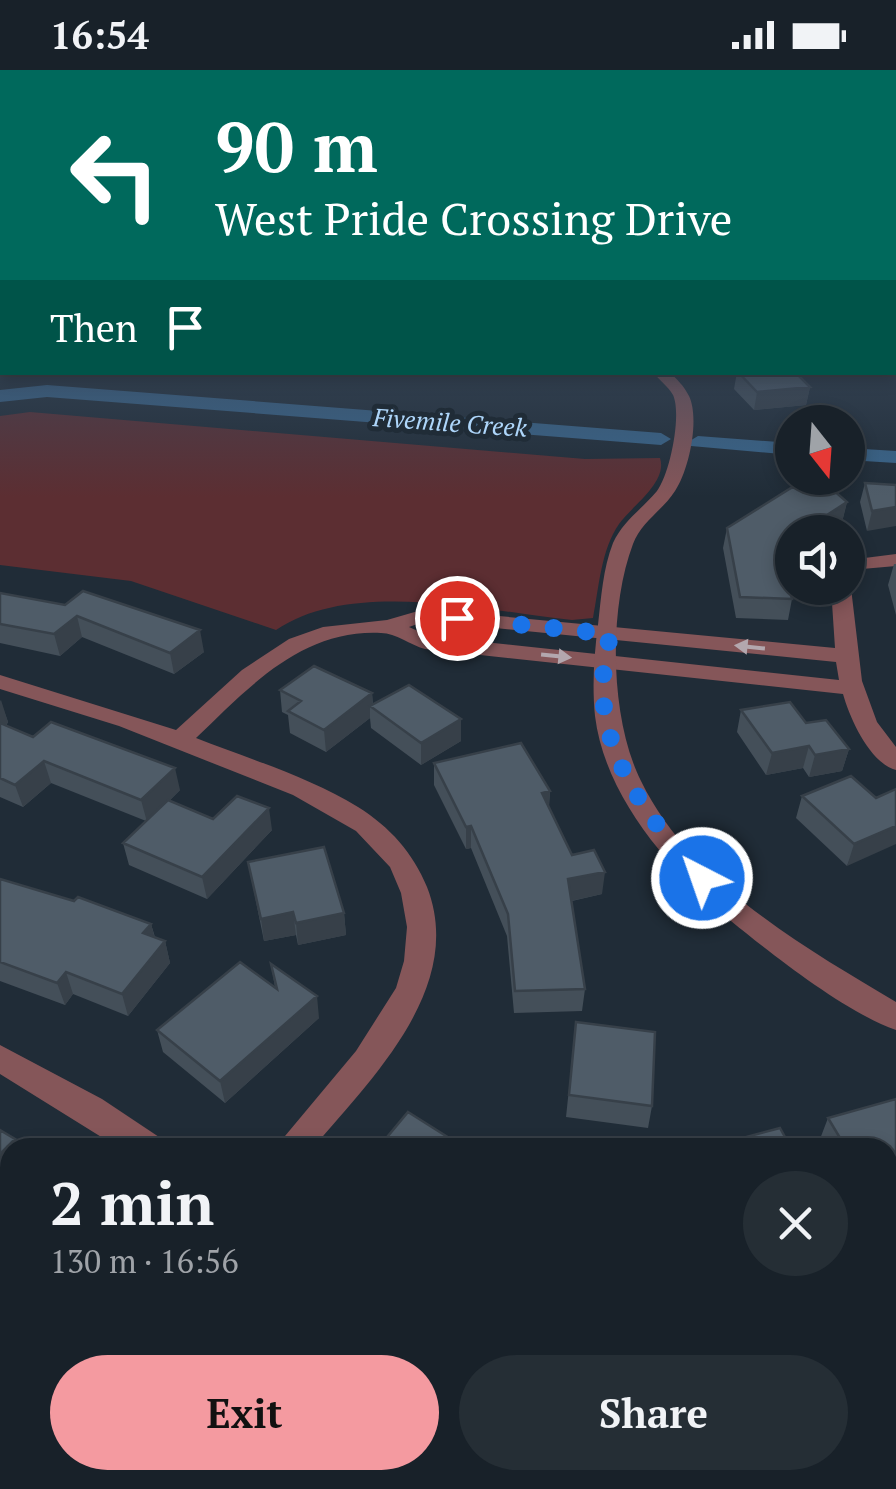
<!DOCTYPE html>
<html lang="en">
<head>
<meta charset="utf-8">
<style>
  :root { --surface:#182129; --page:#252e35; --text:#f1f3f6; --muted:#9fa3a8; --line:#363e46; --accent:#f49aa0 }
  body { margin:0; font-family:"PT Serif",serif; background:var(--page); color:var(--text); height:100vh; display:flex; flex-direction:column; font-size:38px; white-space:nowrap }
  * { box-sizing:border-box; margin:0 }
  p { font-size:32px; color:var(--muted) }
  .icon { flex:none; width:55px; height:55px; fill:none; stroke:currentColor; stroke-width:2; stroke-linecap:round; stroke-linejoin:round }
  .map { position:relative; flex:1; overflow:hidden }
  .sheet { position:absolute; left:0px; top:1068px; width:898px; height:352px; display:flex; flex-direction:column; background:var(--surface); border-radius:30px 30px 0 0; box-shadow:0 5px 15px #0003,0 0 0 2px var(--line) }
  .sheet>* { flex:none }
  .banner { position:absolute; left:0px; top:0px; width:898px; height:305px; box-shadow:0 5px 15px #0003,0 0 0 2px var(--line); background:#00695c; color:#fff; overflow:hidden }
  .needle { width:65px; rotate:163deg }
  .buttons { position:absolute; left:775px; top:335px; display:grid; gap:20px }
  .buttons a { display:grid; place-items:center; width:90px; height:90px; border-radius:50%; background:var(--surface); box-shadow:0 5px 15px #0003,0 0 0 2px var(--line); font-size:50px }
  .pin { position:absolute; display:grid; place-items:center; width:85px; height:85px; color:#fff; margin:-42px; border:5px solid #fff; border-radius:50%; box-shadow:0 2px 10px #0007 }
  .me { position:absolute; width:110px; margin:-55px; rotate:319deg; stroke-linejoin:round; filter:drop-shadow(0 0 8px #0008) }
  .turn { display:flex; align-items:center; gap:35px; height:210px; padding:0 50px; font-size:45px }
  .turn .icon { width:130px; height:130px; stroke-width:2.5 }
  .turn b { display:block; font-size:70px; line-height:85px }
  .then { display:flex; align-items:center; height:95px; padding:0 50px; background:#0003; gap:20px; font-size:38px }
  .round { display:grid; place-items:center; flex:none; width:105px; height:105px; border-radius:52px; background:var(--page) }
  .summary { display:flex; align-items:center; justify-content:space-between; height:170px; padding:0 50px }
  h1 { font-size:60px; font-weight:700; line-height:75px }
  .primary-button { display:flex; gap:20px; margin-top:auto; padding:20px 50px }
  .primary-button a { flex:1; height:115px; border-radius:60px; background:var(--accent); color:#111; font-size:40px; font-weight:700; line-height:115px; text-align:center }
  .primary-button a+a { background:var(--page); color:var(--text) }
  .status { display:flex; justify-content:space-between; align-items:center; height:70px; padding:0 50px; background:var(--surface); direction:ltr }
  .status svg { height:28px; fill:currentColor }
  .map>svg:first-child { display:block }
</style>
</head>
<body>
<div class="status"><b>16:54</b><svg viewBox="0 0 49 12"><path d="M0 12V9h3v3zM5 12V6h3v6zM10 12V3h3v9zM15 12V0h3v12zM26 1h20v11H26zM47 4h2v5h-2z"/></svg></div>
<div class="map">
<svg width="896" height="1419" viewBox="0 0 896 1419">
  <rect width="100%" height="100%" fill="#202c37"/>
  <!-- green -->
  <path fill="#5c2e32" d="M30,342L585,389L660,388C668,412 632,436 619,454C601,480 599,517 593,548L572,550C485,541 352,508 276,560L131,511L0,495V346Z"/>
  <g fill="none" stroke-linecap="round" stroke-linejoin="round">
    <!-- canal -->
    <path fill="#39658b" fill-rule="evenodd" d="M47,315L661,363L671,369L661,375L47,327L0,332V320Z
      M698,366L792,373V385L691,376L688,372Z
      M848,378L896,381V393L848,390Z"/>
    <!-- minor -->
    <path fill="#855659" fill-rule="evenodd" d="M0,249H2V257H0Z
      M896,484V496L862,499L848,509L849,490Z
      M848,513L851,518L862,611L877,652L896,677V700C870,693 850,649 843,624L425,579C410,575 396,563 381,563C302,559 249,617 196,668C250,689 309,707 358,737C390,757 413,783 427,817C466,917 372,1008 313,1078H275L356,981L396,918L404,891L407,857L401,823L390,797L356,761L293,725L119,656L0,619V605L176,660L242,600L289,569L323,557L387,550L425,539L835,578L831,518H848ZM426,551L836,592L839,610L429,566L409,557Z
      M0,975L102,1029L159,1067L164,1078H119L0,1004Z
      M896,1238V1276L888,1279V1241Z"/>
    <!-- tertiary -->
    <path fill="#855659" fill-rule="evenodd" d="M653,302H669C677,309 684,316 689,326C700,349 689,400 675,421C663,440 641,452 633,474C608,540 610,649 641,711C690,812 803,877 896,932V960C845,942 774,886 731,851C670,801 605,727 595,646C592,616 594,585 598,555C601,529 603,498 613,473C623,451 642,439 657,421C670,404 682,344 673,325C668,316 659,310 653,302Z"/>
  </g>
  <!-- wall -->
  <path fill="#444f59" d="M737,302H795L810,317L806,335L754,340L734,319Z
    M865,413L896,415L867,461L860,432Z
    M847,432L842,452L826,462H792V486L784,492L792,529L788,550L736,548L723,478L727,458Z
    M894,494H896V545L888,515Z
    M0,523L204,582L174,604L82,567L60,586L0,573Z
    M280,620L372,623L373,635L461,649V671L421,695L371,658L370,648L326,682L290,663L288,645L282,642Z
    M0,630L8,652L6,656L180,720L169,731L213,749L272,760L207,829L129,795L123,773L146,751L51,713L23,737L0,727Z
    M741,640L806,653L849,679L842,701L809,707L803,698L766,705L737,662Z
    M434,693L550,721L549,737L572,785L602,824L572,831L585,919L582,941L514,943L507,866L471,778L466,779L434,715Z
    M802,726L876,728L847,796L796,748Z
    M248,792L344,843L346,865L298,875L296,865L264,871Z
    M0,809L151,854L155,867L165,871L170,893L128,946L73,924L65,935L0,911Z
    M271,894L319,948L225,1033L163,982L157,960L275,917Z
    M576,952L652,1036L648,1058L566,1047Z
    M896,1029V1154L888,1157V1078H825L820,1069L828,1048Z
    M0,1134L10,1141V1273L0,1267Z
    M225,1410H311L305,1419H237Z
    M337,1410H356L350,1419Z"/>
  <!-- shaded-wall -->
  <path fill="#374049" d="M810,317L806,335L754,340L757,322Z
    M847,432L842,452L826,462H801Z
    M896,437V456L867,461L872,441Z
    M792,468V486L776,497L780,477Z
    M77,546L82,567L60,586L54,564Z
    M200,560L204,582L174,604L170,583Z
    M372,623L373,639L370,636V648L326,682L324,660Z
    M1,630L8,652L0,663V632Z
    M461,649V671L421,695V673Z
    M809,676L803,698L766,705L772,683Z
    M849,679L842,701L809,707L815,685Z
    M44,691L51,713L23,737L15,715Z
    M175,698L180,720L147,752L141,730Z
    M550,721L548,743L542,723Z
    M269,738L272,760L207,829L202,807Z
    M471,756V778L466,779V757Z
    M896,756V774L847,796L854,774Z
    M605,802L602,824L566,832L568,809Z
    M293,842L296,865L264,871L261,849Z
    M344,843L346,865L298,875L296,853Z
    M151,854L157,876L143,863Z
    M165,871L170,893L128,946L122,924Z
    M66,902L73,924L65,935L57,913Z
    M317,926L319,948L225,1033L220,1011Z
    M15,1069L18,1078H10V1105L0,1116V1084Z
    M896,1137V1154L888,1157V1139Z
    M295,1410H311L305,1419H289Z
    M348,1410H356L350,1419Z"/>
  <!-- building -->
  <path fill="#4f5c68" stroke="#374049" stroke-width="2.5" d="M895,242L896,243V282L895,281Z
    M738,302H795L810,317L757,322Z
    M824,412L847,432L801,462H792V468L780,477L792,529L740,527L727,458L791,418Z
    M865,413L896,415V437L872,441Z
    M83,521L200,560L170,583L77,546L54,564L0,554V523L65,535Z
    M314,596L372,623L324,660L288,641L301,631L280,620Z
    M409,615L461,649L421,673L370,636Z
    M790,632L806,653L826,650L849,679L815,685L809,676L772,683L741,640Z
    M51,652L175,698L141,730L44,691L15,715L0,708V653L33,667Z
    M521,673L550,721L542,723L572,785L594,780L605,802L568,809L585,919L515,921L508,844L471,756L466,757L434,693Z
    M851,706L876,728L896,719V756L854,774L802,726Z
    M237,726L269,738L202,807L123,773L168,730L213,749Z
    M324,777L344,843L296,853L293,842L261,849L248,792Z
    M0,809L74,831L78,827L151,854L143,863L165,871L122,924L66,902L57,913L0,892Z
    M240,892L277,919L271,894L317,926L220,1011L157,960Z
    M576,952L655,962L652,1036L569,1025Z
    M896,1029V1137L888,1139V1078H846L828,1048Z
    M408,1042L465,1078H378Z
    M780,1058L791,1078H705Z
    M0,1060L15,1069L0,1084Z
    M0,1134L10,1141V1261L0,1255Z
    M241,1410H295L289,1419H252Z"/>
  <!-- one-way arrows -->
  <defs><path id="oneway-solid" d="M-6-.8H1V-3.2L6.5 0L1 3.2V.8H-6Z" transform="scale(2.5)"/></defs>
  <g fill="#b3a7ae">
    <use href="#oneway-solid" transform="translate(750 577) rotate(-174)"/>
    <use href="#oneway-solid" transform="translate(556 586) rotate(6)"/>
  </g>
  <!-- sky -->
  <linearGradient id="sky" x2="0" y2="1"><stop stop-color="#12181e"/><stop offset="0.53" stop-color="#3c4b5e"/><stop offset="1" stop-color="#3c4b5e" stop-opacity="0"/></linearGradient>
  <rect width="896" height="427" fill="url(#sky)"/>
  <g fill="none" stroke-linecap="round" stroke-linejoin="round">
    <!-- route -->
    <path stroke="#1a73e8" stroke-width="18" stroke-dasharray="0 32.4" d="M457,548L610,564C607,583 601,606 603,626C607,696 656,758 702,808"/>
  </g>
  <g text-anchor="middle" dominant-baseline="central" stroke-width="10" stroke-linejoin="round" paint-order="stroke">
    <!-- far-water labels -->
    <g font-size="25" font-style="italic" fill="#aed6fa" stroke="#202c37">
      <text transform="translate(450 352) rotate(4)">Fivemile Creek</text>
    </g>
  </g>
</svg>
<div class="buttons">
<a><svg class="needle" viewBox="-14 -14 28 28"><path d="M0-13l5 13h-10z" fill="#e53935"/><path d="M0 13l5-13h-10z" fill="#9fa3a8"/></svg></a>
<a><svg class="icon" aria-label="sound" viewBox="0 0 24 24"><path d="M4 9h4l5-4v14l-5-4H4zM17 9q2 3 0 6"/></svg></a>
</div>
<div class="pin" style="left:457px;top:548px;background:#d93025"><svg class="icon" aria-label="arrive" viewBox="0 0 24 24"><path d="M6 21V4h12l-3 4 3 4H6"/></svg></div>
<svg class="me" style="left:702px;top:808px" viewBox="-20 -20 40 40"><circle r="17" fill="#1a73e8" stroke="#fff" stroke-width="3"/><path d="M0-11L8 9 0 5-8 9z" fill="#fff"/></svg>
<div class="banner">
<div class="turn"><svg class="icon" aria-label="left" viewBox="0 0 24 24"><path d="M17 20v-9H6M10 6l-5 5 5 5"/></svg><div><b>90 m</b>West Pride Crossing Drive</div></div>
<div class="then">Then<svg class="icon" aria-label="arrive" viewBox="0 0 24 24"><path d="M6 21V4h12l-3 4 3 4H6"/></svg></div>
</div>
<section class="sheet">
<div class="summary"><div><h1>2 min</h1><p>130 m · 16:56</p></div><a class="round"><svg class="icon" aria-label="close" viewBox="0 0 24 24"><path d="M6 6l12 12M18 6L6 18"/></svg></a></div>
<div class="primary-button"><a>Exit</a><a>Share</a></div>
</section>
</div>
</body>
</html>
